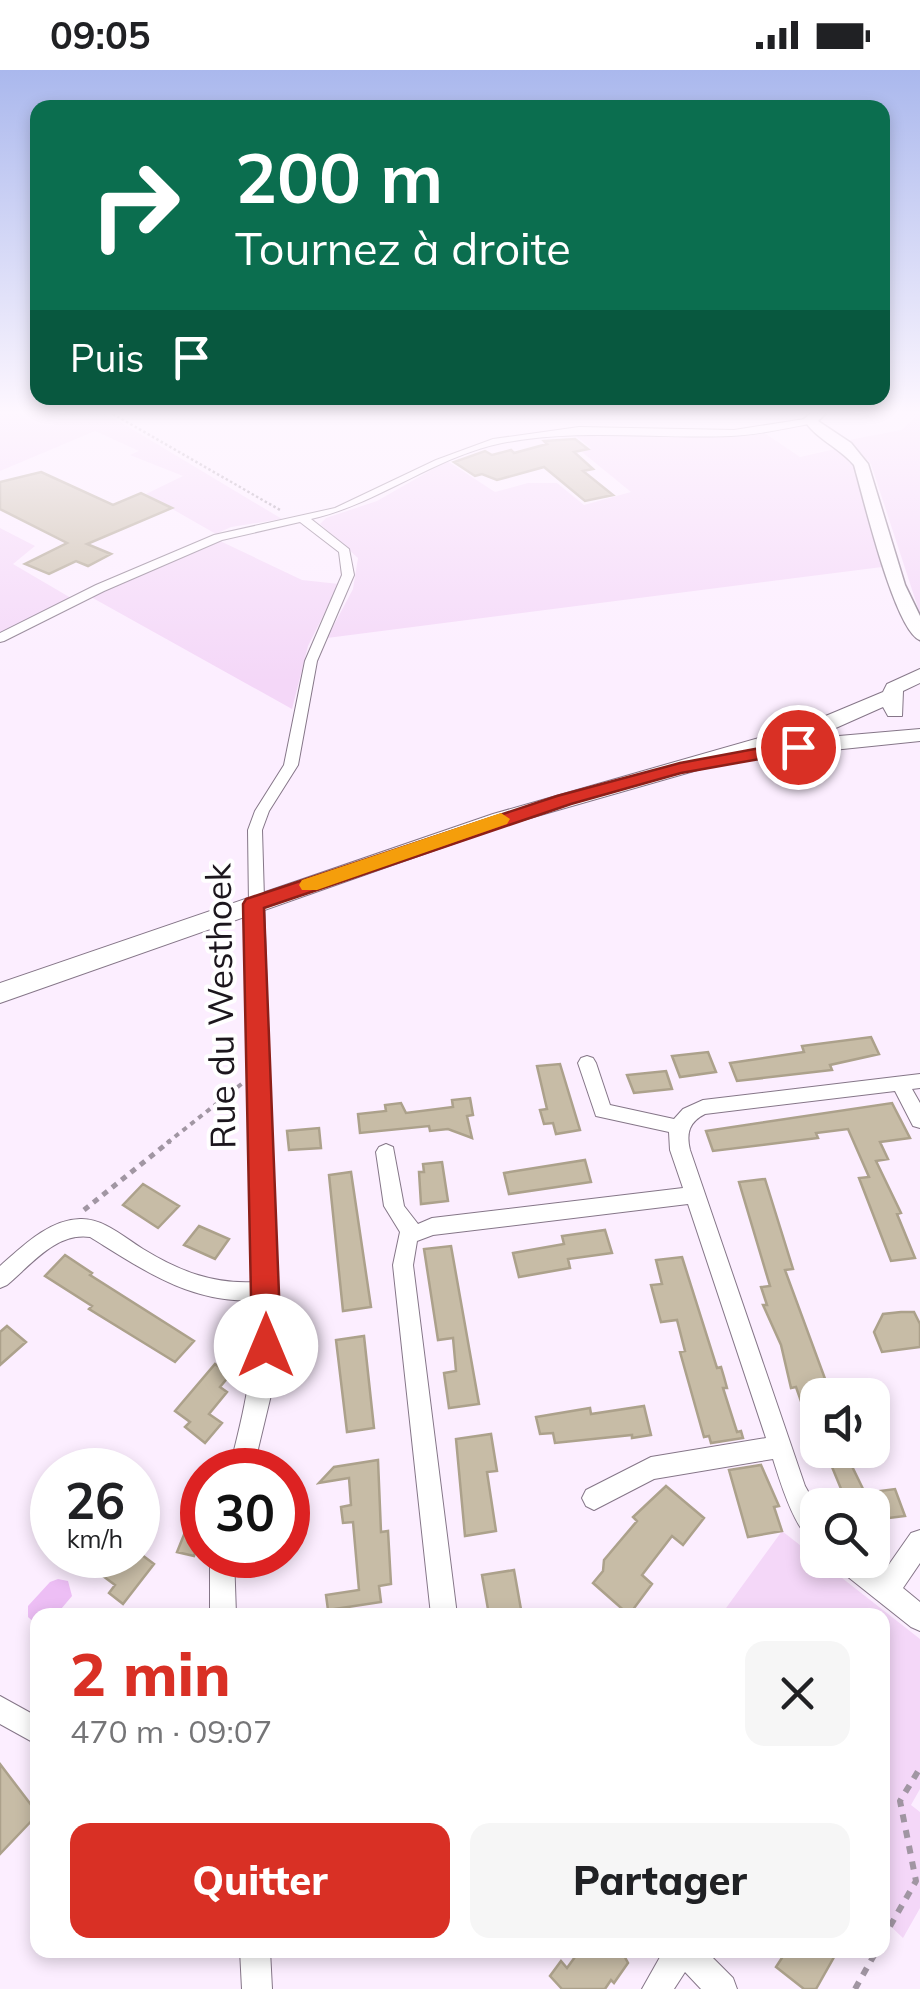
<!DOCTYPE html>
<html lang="fr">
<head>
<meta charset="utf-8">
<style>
  :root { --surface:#fff; --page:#f6f6f6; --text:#202124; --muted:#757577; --accent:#d93025 }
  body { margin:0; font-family:Mulish,sans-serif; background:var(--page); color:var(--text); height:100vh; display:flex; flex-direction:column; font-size:38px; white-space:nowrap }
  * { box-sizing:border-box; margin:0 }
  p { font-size:32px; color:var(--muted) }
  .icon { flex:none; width:55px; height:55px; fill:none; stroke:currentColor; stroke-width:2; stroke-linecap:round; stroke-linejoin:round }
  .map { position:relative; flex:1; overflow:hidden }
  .side { position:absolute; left:30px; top:1538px; width:860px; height:350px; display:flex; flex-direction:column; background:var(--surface); border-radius:20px; box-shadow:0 5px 15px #0003 }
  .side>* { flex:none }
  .hud { position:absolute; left:30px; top:30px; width:860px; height:305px; border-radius:20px; box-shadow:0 5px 15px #0003; background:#0b6e4f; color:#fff; overflow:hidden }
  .fabs { position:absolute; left:800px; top:1308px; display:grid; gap:20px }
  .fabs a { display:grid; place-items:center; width:90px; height:90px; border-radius:20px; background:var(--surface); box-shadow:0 5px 15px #0003; font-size:50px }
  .speed { position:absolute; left:30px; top:1378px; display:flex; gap:20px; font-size:50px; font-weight:700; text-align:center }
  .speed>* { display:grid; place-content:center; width:130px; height:130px; border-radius:50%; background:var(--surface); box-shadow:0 5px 15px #0003; line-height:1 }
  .speed small { font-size:25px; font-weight:400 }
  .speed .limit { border:15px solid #d22; background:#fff; color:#111 }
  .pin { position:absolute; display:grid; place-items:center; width:85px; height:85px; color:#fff; margin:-42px; border:5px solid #fff; border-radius:50%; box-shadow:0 2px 10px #0007 }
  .me { position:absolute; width:110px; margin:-55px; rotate:0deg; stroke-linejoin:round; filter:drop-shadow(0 0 8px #0008) }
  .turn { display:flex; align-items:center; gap:35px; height:210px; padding:0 40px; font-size:45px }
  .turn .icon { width:130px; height:130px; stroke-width:2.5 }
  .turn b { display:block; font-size:70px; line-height:85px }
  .then { display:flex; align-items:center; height:95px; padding:0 40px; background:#0003; gap:20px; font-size:38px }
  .round { display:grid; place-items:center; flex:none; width:105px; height:105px; border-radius:20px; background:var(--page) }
  .summary { display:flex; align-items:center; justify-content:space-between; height:170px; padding:0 40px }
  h1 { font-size:60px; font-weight:800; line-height:75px; color:var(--accent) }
  .primary-button { display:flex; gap:20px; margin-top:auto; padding:20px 40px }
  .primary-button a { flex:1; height:115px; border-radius:20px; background:var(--accent); color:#fff; font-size:40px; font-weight:800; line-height:115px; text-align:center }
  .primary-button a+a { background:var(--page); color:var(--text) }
  .status { display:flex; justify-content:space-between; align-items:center; height:70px; padding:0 50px; background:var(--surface); direction:ltr }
  .status svg { height:28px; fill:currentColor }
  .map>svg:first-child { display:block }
</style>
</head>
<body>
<div class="status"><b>09:05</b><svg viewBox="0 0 49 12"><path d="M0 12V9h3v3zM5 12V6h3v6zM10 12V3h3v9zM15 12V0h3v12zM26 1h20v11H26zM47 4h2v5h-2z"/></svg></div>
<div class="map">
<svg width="920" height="1919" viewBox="0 0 920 1919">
  <rect width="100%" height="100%" fill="#fceeff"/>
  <!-- green -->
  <path fill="#f4d7f8" d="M3,344H107L282,449L231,457L216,464L146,424L183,406L130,385L139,381L95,361L0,401V345Z
    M913,344H920V544L871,394L849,370L901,360L917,346Z
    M763,362L800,387L840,378L857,399L882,497L327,568L353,519L358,488L320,454L326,448L377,431L447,391L495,422L528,413H557L584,435L631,422L582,382L591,378L572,363Z
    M0,458L35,476L13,494L71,528L0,564Z
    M220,471L302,510L339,514L308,576L292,639L91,527Z
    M782,1461L920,1569V1719L911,1735L920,1742V1838L903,1868L883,1849L882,1545H721Z"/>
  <!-- water -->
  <path fill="#edbef5" d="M58,1509L68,1511L72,1526L56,1545H38L37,1555L28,1547V1536L50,1512Z"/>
  <!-- building -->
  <path fill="#c7bca6" stroke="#aca18b" stroke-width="2.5" d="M575,369L588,379L574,382L593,399L583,401L613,425L585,431L544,397L497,410L482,404L475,406L454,392L485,381L492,385L511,380L514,383L547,374L544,371Z
    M41,402L113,435L141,423L172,438L87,474L111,484L88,496L76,491L49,504L25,494L67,473L0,439V412Z
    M871,967L879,984L830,995L832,1000L737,1011L730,993L804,982L802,976Z
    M708,982L716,1002L680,1007L672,986Z
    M560,994L580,1060L556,1064L553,1053L544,1054L540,1040L547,1039L537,996Z
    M666,1001L672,1019L634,1023L627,1005Z
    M470,1028L473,1045L467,1046L472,1068L448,1059L430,1061L429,1056L360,1063L358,1044L386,1041L385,1035L401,1033L406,1043L453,1037L452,1030Z
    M892,1033L910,1068L880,1072L888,1089L876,1091L901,1143L897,1144L915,1188L891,1191L859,1108L869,1107L848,1059L816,1063L818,1068L713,1081L706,1061Z
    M319,1058L321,1078L289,1080L287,1061Z
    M585,1090L591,1112L509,1124L504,1103Z
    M442,1092L448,1131L421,1134L419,1102H424L423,1094Z
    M351,1102L371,1237L343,1241L329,1105Z
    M765,1109L793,1199L785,1200L831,1325H818V1335L803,1337L796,1317L791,1318L781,1275L763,1235H767L761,1217L770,1216L739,1112Z
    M143,1114L179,1136L158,1158L123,1135Z
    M199,1156L229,1169L215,1189L184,1175Z
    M605,1160L612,1183L568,1189L570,1198L519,1207L513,1183L564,1174L562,1166Z
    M451,1176L479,1334L449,1338L444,1303L456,1301L453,1268L438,1270L424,1179Z
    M65,1185L92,1203L90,1205L194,1271L175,1292L89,1239L92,1236L45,1206Z
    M682,1187L717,1298L721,1297L724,1307L727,1318H723L737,1362L741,1361L743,1368L711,1373L709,1366L704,1367L680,1282L685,1281L677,1250L661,1252L651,1215L662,1214L656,1190Z
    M901,1242H914L920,1254V1277L882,1282L874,1262L883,1244Z
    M7,1256L26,1272L0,1295V1262Z
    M364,1266L374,1358L347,1362L336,1270Z
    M215,1294L230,1305L220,1317L227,1322L209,1344L222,1353L205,1373L185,1357L190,1352L175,1341Z
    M644,1336L651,1365L632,1368V1365L555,1373L553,1363L540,1364L536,1347L590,1338L591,1344Z
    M491,1364L497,1401L487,1402L496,1461L465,1466L456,1369Z
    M825,1380H844L865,1423L895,1419L905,1446L872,1450V1435H842L844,1426Z
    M378,1390L381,1462L388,1461L391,1514L379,1516L381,1532L328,1540L326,1525L359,1520L353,1452L343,1453L341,1437L351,1435L349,1408L319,1413L334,1397Z
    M761,1395L779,1436L774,1437L782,1461L748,1467L729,1400Z
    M666,1416L704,1448L683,1475L672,1466L642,1505L652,1514L629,1545L593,1513L603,1501L604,1490L637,1451L633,1447Z
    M202,1420V1463L194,1486L177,1482Z
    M75,1485H142L154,1494L123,1534L109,1523L115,1515Z
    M514,1500L522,1545H489L482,1505Z
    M0,1694L38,1744L0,1784Z
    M580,1880H621L628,1893L614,1913L611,1910L605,1919H562L550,1906L561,1891L567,1898Z
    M787,1880H838L816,1919H804L776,1897Z"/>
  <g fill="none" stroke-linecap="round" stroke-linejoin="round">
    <!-- street casing -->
    <g stroke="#857688" stroke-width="2">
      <path id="street" d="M811,348L814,349V353C788,358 758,365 731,366C654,369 579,358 502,373C434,387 378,434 311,449L349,479L354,505L317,591L298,695L269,741L262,760L277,1276L271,1325L253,1400H229C245,1339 255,1293 255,1230C191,1234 142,1199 90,1167C56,1162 31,1195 7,1215L0,1218V1196C22,1177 48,1150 80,1149C103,1148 124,1167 143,1179C179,1201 212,1214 254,1212L248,760L255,741L284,695L305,591L342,505L339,482L300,452L222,470L104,521L4,571L0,572V563L96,515L214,465L335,438L436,390L493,369L579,357L734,360Z
        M587,986L593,988L596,993L610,1035L674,1049L683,1039L703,1030L920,1004V1018L912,1019L920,1033V1058L913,1056L895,1021L705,1044C689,1052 686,1063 690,1080L805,1416L818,1439V1475C796,1466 780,1411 773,1389L654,1409L594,1440L586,1436L582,1428L586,1420L651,1387L766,1368L688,1134L433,1165L417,1171L413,1195L457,1545H431L393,1195L400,1162L384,1136L376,1082L379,1077L386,1074L393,1077L404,1136L418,1154L432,1148L683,1118L670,1080L669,1062L596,1046L578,993L581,988Z
        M920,1460V1493L903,1518L920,1532V1561L911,1557L838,1499L835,1490H866L883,1503L911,1463Z
        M210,1485H234L236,1545H210Z
        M0,1626L38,1647V1675L0,1654Z
        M240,1880H270L272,1919H242Z
        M664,1880H705L733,1908L737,1919H701L685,1902L674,1919H642Z"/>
    </g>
    <!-- secondary casing -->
    <g stroke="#857688" stroke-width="3">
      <path id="secondary" d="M810,344H825L818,351L851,373L868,394L905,515L920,546V570C895,561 863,426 854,395C840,378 813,367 804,349Z"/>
    </g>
    <!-- primary casing -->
    <g stroke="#857688" stroke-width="2">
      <path id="primary" d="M920,599V613L903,621L902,646H888L883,637L820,665L509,754L0,933V913L493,744L804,655L883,622L887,614Z
        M920,659V671L804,683L793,676L804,669Z"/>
    </g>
    <!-- path-far3 -->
    <path stroke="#a196a3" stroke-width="2.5" stroke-dasharray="2.5 2.5" stroke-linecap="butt" d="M113,344L280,440"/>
    <!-- path-far2 -->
    <path stroke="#a196a3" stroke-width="4" stroke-dasharray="5 5" stroke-linecap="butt" d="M167,1073L244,1012"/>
    <!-- path-far1 -->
    <path stroke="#a196a3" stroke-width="5" stroke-dasharray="6 6" stroke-linecap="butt" d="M84,1140L170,1071"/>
    <!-- path -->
    <path stroke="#a196a3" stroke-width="6" stroke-dasharray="8 8" stroke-linecap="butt" d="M882,1870L916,1811L900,1731L920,1698
      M855,1919L877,1880"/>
    <!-- street -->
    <use href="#street" fill="#fff" fill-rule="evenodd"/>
    <!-- secondary -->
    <use href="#secondary" fill="#fff" fill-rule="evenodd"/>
    <!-- primary -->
    <use href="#primary" fill="#fff" fill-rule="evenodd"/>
  </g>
  <!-- sky -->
  <linearGradient id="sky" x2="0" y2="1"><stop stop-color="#aab8ed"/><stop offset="0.56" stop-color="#fef7ff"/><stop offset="1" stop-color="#fef7ff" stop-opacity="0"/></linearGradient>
  <rect width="920" height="612" fill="url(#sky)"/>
  <!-- route -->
  <path fill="#d93025" stroke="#8d1f18" stroke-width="2.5" d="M798,671L804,673V681L681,703L571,734L264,838L281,1276L276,1286L266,1289L257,1286L252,1276L243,834L246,829L557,726L680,693Z"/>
  <!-- slow -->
  <path fill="#f59e0b" d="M501,743L510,749L507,754L317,820H302L299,815L302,810Z"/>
  <g text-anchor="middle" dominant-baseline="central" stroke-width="8" stroke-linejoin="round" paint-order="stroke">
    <!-- street labels -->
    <g font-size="35" fill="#1c161d" stroke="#fff">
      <text transform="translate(220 936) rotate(-91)">Rue du Westhoek</text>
    </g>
  </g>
</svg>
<div class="fabs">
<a><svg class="icon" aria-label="sound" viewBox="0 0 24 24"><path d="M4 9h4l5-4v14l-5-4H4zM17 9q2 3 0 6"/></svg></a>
<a><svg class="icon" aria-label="search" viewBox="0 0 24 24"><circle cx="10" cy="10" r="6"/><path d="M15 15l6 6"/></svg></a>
</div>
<div class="speed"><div>26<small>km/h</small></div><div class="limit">30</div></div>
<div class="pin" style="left:798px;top:677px;background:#d93025"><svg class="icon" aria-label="arrive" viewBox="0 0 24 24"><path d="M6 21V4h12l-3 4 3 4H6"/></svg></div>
<svg class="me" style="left:266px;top:1276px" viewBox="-20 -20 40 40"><circle r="19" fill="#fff"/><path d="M0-13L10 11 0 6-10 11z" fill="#d93025"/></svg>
<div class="hud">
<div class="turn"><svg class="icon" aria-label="right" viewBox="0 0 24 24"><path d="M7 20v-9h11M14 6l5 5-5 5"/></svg><div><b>200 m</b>Tournez à droite</div></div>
<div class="then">Puis<svg class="icon" aria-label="arrive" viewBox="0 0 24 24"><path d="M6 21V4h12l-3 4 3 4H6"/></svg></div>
</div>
<section class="side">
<div class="summary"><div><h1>2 min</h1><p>470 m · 09:07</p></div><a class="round"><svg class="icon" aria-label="close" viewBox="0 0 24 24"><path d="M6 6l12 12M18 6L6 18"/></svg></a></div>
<div class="primary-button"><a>Quitter</a><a>Partager</a></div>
</section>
</div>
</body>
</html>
